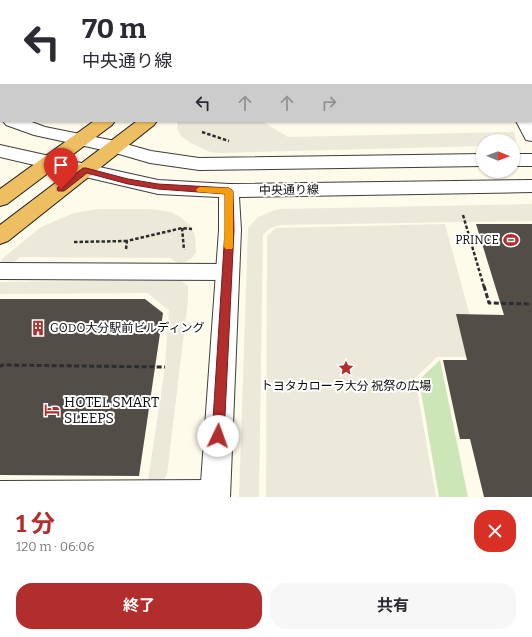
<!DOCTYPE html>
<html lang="ja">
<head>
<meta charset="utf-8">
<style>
  :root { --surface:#fff; --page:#f7f7f7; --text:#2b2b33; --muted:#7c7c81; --accent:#b22e2c }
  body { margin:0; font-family:Bitter,"Noto Sans JP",serif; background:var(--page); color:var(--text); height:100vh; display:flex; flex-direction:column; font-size:15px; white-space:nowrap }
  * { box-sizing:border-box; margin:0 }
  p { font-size:13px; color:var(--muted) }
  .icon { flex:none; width:22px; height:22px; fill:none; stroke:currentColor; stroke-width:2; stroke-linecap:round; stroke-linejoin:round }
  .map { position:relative; height:497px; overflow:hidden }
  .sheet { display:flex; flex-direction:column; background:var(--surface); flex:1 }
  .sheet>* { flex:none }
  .banner { position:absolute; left:0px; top:0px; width:532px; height:122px; box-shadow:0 1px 3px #0004; background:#fff; color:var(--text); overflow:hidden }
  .needle { width:26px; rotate:91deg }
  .controls { position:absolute; left:476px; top:134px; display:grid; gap:8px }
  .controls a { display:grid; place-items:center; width:44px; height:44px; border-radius:50%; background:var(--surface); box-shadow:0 1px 3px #0004; font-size:20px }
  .pin { position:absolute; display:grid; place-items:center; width:34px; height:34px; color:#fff; margin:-41px -17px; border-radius:50% 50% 50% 0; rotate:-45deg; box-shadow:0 0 4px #0007 }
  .pin .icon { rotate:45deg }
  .me { position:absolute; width:44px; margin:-22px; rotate:3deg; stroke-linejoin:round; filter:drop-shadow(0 0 3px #0008) }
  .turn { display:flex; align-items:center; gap:14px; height:84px; padding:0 16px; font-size:18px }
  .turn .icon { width:52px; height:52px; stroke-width:2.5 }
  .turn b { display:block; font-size:28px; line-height:34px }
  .lanes { display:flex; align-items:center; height:38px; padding:0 16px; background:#0003; justify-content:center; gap:20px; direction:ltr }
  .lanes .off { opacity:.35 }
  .round { display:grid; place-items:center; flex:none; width:42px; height:42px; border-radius:16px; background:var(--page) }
  .overview { display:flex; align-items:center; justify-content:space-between; height:68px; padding:0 16px }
  h1 { font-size:24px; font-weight:700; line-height:30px; color:var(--accent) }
  .primary-button { display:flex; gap:8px; margin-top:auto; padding:8px 16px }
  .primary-button a { flex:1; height:46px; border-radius:16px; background:var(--accent); color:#fff; font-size:16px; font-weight:700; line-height:46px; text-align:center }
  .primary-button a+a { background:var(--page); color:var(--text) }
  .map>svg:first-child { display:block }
</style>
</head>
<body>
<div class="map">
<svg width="532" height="497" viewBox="0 0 532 497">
  <rect width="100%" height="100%" fill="#fefbeb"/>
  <!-- green -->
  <path fill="#cde6b7" d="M440,360L468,497H439L419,380Z"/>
  <!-- plaza -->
  <path fill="#ece9db" d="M178,121H265V123L288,137L514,132L516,140L513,144V141H483V146L219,153L210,152L191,143L181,136L177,128Z
    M532,204V221L280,225L269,229L263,235L259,497H239L248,228L258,217L272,211L280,209Z
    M98,209H150L171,212L179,216L191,226L195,236L196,252L191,259L185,262L178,263L170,258L20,257L10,266L0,264L2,259L41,227L74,213Z
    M445,224L481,357H437L415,378L436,497H266L267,236L276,228Z
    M180,280L188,286V300L167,474L164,479L157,482L148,481L165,367L169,310L147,293L0,294V282Z"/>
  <!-- building -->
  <path fill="#534d48" d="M476,224H532V497H484L470,439H460L443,360H467L456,314L504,315Z
    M0,299H145L163,313L139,476L0,475Z"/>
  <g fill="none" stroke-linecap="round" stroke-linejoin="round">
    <!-- service casing -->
    <g stroke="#3e3e3e" stroke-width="2">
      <path id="service" d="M0,69H1V78H0Z"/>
    </g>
    <!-- minor casing -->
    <g stroke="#3e3e3e" stroke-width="2">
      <path id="minor" d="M262,0H279L280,1H263Z
        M531,117L532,118V141L526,140L516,121H531Z
        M0,263L227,264L235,266L238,272L235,278L227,280L0,279Z
        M215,480L226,484L230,495L229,497H0V481Z"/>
    </g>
    <!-- tertiary casing -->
    <g stroke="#3e3e3e" stroke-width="2">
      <path id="tertiary" d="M3,121H29L45,127L115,141L151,151L199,158L483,154V166L199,170L150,163L112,152L34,135L6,125Z
        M0,145L158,180L229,184L532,180V192L239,197L241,230L230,497H200L219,230V197L158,194L0,157Z
        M513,154H532V166H513Z"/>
    </g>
    <!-- trunk casing -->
    <g stroke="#1c1c1c" stroke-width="2">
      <path id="trunk" d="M94,121H115L112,125L7,204L0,206V189Z
        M137,121H157L154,125L8,241L0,244V225Z"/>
    </g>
    <!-- path-far1 -->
    <path stroke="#2d2d2d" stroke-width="2.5" stroke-dasharray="3.5 2" stroke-linecap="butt" d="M202,132L229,141
      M463,215L484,287
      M182,228L184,250
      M74,242L127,241
      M126,249L127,241L182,228L192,229"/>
    <!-- path -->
    <path stroke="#2d2d2d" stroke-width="3" stroke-dasharray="5 2.5" stroke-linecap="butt" d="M484,286L489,303L532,304
      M0,367L2,365L165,367"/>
    <!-- service -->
    <use href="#service" fill="#fff" fill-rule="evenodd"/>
    <!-- minor -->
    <use href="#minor" fill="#fff" fill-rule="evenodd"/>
    <!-- tertiary -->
    <use href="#tertiary" fill="#fff" fill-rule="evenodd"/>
    <!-- trunk -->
    <use href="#trunk" fill="#eebe62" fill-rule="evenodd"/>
  </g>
  <!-- route -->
  <path fill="#b22e2c" stroke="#741e1d" d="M83,168H86L128,179L158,184L229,188L233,191L234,230L224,436L222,440L218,441L214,440L212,436L225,230V194L158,189L128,184L87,173L64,191H58L57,189L58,187Z"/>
  <!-- slow -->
  <path fill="#f59e0b" d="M200,187L229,188L233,191V247L232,249H226L224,247L225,194L198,192L196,190L198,188Z"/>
  <!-- icons -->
  <defs>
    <g id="stadium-bare" transform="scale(1.2)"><path d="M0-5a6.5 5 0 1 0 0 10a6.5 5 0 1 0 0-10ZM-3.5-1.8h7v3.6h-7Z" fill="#b22e2c" stroke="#fff" stroke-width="2.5" paint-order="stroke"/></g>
    <g id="building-bare" transform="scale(1.2)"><path d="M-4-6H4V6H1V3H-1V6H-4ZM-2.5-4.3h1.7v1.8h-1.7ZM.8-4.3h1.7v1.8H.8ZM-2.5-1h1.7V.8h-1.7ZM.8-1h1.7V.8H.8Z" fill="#b22e2c" stroke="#fff" stroke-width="2.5" paint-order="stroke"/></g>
    <g id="sight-bare" transform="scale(1.2)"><path d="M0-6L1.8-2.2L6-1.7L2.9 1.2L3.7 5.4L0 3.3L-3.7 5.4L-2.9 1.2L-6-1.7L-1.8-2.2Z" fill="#b22e2c" stroke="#fff" stroke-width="2.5" paint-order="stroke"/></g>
    <g id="hotel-bare" transform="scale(1.2)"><path d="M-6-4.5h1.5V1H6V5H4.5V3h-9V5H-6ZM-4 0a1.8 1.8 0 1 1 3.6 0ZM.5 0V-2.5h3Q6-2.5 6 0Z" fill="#b22e2c" stroke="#fff" stroke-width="2.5" paint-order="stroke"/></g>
  </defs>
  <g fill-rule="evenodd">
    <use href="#stadium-bare" x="511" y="240"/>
    <use href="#building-bare" x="38" y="328"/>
    <use href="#sight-bare" x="346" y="368"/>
    <use href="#hotel-bare" x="52" y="410"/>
  </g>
  <g text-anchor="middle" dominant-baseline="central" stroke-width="4" stroke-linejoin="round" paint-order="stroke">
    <!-- street labels -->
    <g font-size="12" fill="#0b0b0b" stroke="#fff">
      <text transform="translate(289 190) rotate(-1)">中央通り線</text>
    </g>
    <!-- poi labels -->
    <g font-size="12" fill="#0b0b0b" stroke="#fff" text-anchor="end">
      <text x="499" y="240">PRINCE</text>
      <text x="50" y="328" text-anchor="start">GODO大分駅前ビルディング</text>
      <text x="346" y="386" text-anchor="middle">トヨタカローラ大分 祝祭の広場</text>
    </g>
    <!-- near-poi labels -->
    <g font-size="14" fill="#0b0b0b" stroke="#fff" text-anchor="start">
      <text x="64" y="402">HOTEL SMART<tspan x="64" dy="16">SLEEPS</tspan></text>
    </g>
  </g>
</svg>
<div class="controls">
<a><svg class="needle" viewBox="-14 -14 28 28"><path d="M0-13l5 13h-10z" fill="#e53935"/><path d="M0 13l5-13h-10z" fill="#7c7c81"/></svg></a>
</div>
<div class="pin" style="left:61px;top:189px;background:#d93025"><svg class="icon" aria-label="arrive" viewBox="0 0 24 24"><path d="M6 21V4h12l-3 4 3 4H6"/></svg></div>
<svg class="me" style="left:218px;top:436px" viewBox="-20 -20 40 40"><circle r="19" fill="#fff"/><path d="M0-13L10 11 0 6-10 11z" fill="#b22e2c"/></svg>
<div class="banner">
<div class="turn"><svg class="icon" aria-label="left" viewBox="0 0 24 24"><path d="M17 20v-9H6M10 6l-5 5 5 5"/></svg><div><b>70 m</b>中央通り線</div></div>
<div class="lanes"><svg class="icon" aria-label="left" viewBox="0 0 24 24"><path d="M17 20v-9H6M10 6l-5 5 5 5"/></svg><svg class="icon off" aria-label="ahead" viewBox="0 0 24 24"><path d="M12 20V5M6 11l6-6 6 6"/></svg><svg class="icon off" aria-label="ahead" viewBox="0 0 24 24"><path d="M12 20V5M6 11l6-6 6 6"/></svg><svg class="icon off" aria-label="right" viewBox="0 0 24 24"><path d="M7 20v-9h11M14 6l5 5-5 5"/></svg></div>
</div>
</div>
<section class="sheet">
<div class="overview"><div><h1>1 分</h1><p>120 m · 06:06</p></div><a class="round" style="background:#d93025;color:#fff"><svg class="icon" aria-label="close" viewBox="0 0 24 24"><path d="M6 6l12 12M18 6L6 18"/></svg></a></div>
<div class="primary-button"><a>終了</a><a>共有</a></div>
</section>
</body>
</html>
